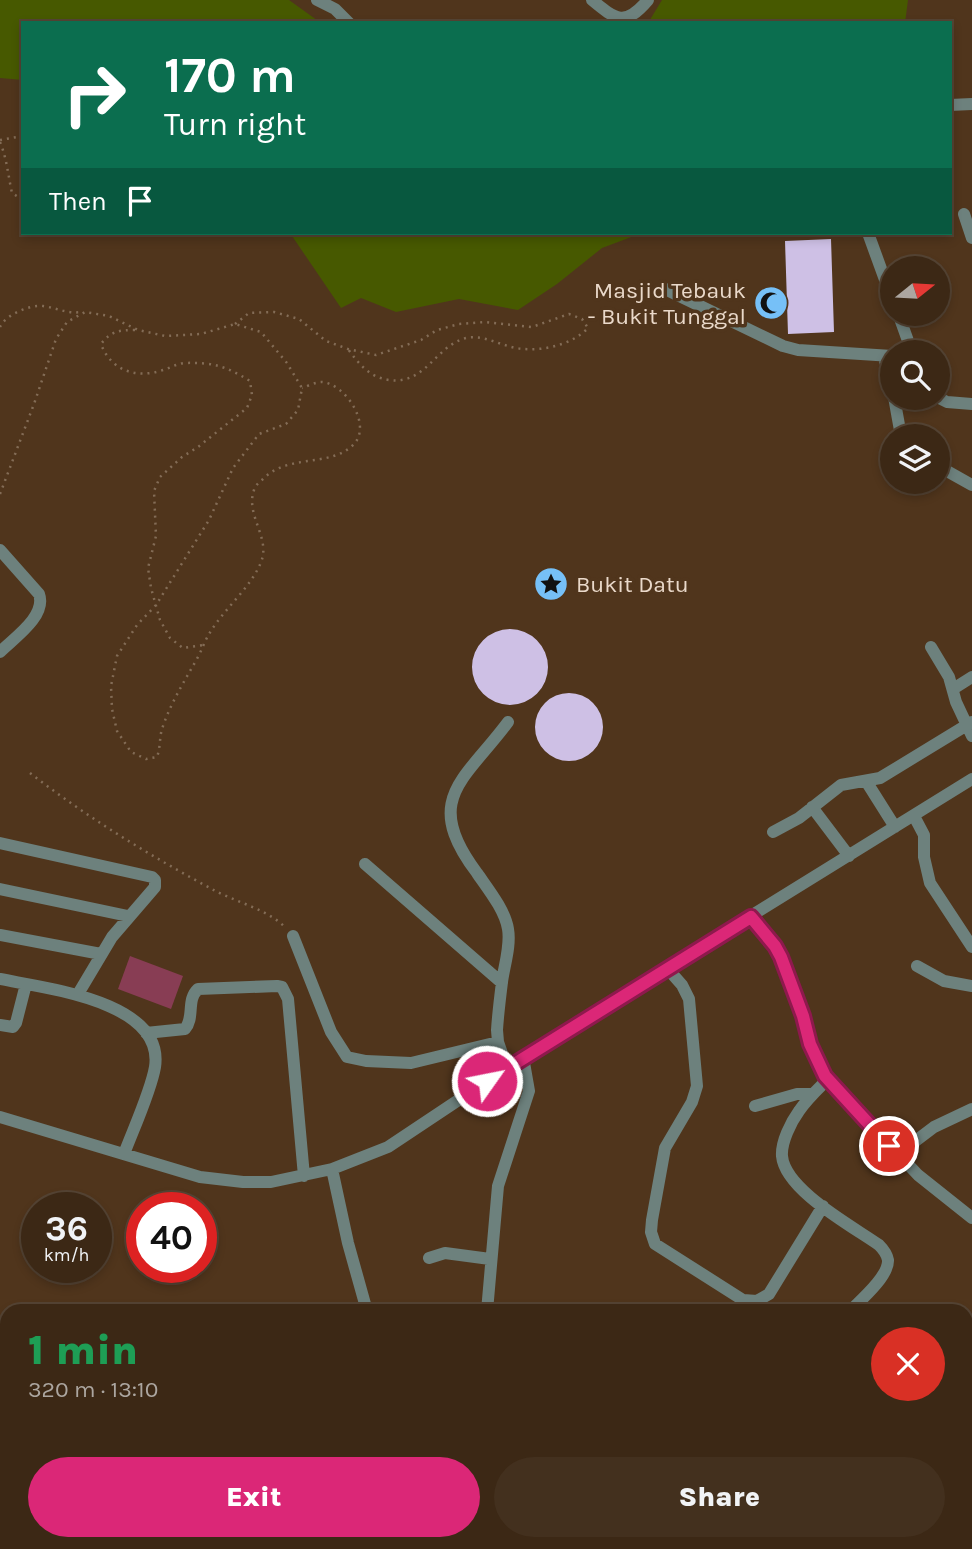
<!DOCTYPE html>
<html lang="en">
<head>
<meta charset="utf-8">
<style>
  :root { --surface:#3c2815; --page:#43301e; --text:#f1f3f6; --muted:#aca6a0; --line:#554434; --accent:#db2777 }
  body { margin:0; font-family:Karla,sans-serif; background:var(--page); color:var(--text); height:100vh; display:flex; flex-direction:column; font-size:26px; white-space:nowrap }
  * { box-sizing:border-box; margin:0 }
  p { font-size:23px; color:var(--muted) }
  .icon { flex:none; width:38px; height:38px; fill:none; stroke:currentColor; stroke-width:2; stroke-linecap:round; stroke-linejoin:round }
  .map { position:relative; flex:1; overflow:hidden }
  .sheet { position:absolute; left:0px; top:1304px; width:973px; height:247px; display:flex; flex-direction:column; background:var(--surface); border-radius:21px 21px 0 0; box-shadow:0 4px 10px #0003,0 0 0 2px var(--line) }
  .sheet>* { flex:none }
  .hud { position:absolute; left:21px; top:21px; width:931px; height:214px; border-radius:0px; box-shadow:0 4px 10px #0003,0 0 0 2px var(--line); background:#0b6e4f; color:#fff; overflow:hidden }
  .needle { width:46px; rotate:72deg }
  .buttons { position:absolute; left:880px; top:256px; display:grid; gap:14px }
  .buttons a { display:grid; place-items:center; width:70px; height:70px; border-radius:50%; background:var(--surface); box-shadow:0 4px 10px #0003,0 0 0 2px var(--line); font-size:35px }
  .speed { position:absolute; left:21px; top:1192px; display:flex; gap:14px; font-size:35px; font-weight:700; text-align:center }
  .speed>* { display:grid; place-content:center; width:91px; height:91px; border-radius:50%; background:var(--surface); box-shadow:0 4px 10px #0003,0 0 0 2px var(--line); line-height:1 }
  .speed small { font-size:18px; font-weight:400 }
  .speed .limit { border:10px solid #d22; background:#fff; color:#111 }
  .pin { position:absolute; display:grid; place-items:center; width:60px; height:60px; color:#fff; margin:-30px; border:4px solid #fff; border-radius:50%; box-shadow:0 2px 7px #0007 }
  .me { position:absolute; width:77px; margin:-38px; rotate:57deg; stroke-linejoin:round; filter:drop-shadow(0 0 5px #0008) }
  .turn { display:flex; align-items:center; gap:24px; height:147px; padding:0 28px; font-size:32px }
  .turn .icon { width:91px; height:91px; stroke-width:2.5 }
  .turn b { display:block; font-size:49px; line-height:60px }
  .then { display:flex; align-items:center; height:66px; padding:0 28px; background:#0003; gap:14px; font-size:26px }
  .round { display:grid; place-items:center; flex:none; width:74px; height:74px; border-radius:37px; background:var(--page) }
  .overview { display:flex; align-items:center; justify-content:space-between; height:119px; padding:0 28px }
  h1 { font-size:42px; font-weight:800; line-height:52px; color:#1e9e55 }
  .cta { display:flex; gap:14px; margin-top:auto; padding:14px 28px }
  .cta a { flex:1; height:80px; border-radius:42px; background:var(--accent); color:#fff; font-size:28px; font-weight:800; line-height:80px; text-align:center }
  .cta a+a { background:var(--page); color:var(--text) }
  .map>svg:first-child { display:block }
</style>
</head>
<body>
<div class="map">
<svg width="972" height="1549" viewBox="0 0 972 1549">
  <rect width="100%" height="100%" fill="#50351c"/>
  <!-- green -->
  <path fill="#883d54" d="M130,956L183,976L171,1009L118,989Z"/>
  <!-- water -->
  <path fill="#475900" d="M0,0H289L321,23H23V80L0,78Z
    M662,0H908L905,23H648Z
    M290,233H642L602,248L557,284L518,310L459,299L396,312L361,298L341,308Z"/>
  <!-- building -->
  <path fill="#cec0e5" d="M831,239L834,332L788,334L785,241Z
    M472 667a38 38 0 1 1 76 0a38 38 0 1 1-76 0Z
    M535 727a34 34 0 1 1 68 0a34 34 0 1 1-68 0Z"/>
  <g fill="none" stroke-linecap="round" stroke-linejoin="round">
    <!-- path -->
    <path stroke="#836c56" stroke-width="2.5" stroke-dasharray="2 5" stroke-linecap="butt" d="M0,140L23,136
      M0,142C7,159 8,175 12,193L23,200
      M235,324L249,313L274,312L299,319L326,341L348,349L376,355L421,340L437,330L459,324L485,322L532,327L569,314L582,319L588,328C570,347 533,354 508,346C494,342 481,335 466,338C435,346 426,385 389,380C369,377 359,364 348,349
      M0,327C5,315 31,304 43,306C57,308 67,314 81,312
      M135,330C119,330 111,331 101,344C111,371 137,379 163,370C170,368 176,364 184,363C212,362 226,366 250,381L252,395L247,408L198,447L182,457L160,477L154,491L156,536L148,568L151,588L160,620L170,638L183,648L204,645
      M0,494L34,404L56,339L67,322L85,312L109,316L138,330L165,336L201,334L235,324L261,332L287,363L302,388L298,410L286,424L259,434L233,468L209,520L156,605L137,625L117,656L111,686L112,709L117,731L131,752L146,759L157,757C161,746 159,736 163,726C172,700 186,679 199,655C203,647 206,638 211,631C225,608 252,586 261,562C271,538 245,515 254,490C255,485 260,482 264,478C289,454 329,467 352,446C374,427 346,384 322,382C315,382 308,386 302,388
      M30,773C87,817 147,854 210,888C234,902 266,908 286,928"/>
    <!-- minor -->
    <path stroke="#6d817d" stroke-width="12" d="M317,0L335,9L349,23
      M592,0C616,20 625,27 648,0
      M950,105L972,104
      M964,214L972,238
      M868,233L892,299
      M663,288L783,346L798,350L892,356
      M898,313L912,352
      M884,356L892,391
      M894,397L901,436
      M937,397L947,402L972,404
      M938,466L972,485
      M0,550L39,594C47,616 14,638 0,652
      M931,647L949,677L956,702L972,736
      M953,689L972,677
      M866,781L895,827
      M812,807L849,856
      M914,816L924,835V857L930,883L972,947
      M773,832L799,818L841,785L880,778L972,722
      M0,843L152,877L155,880V887L112,937L78,994
      M365,864L502,983
      M0,889L128,916
      M751,917L775,945L781,958L803,1016L816,1058L828,1079L918,1175L972,1218
      M0,935L101,954
      M293,936L331,1032L347,1057L366,1061L411,1063L498,1042
      M917,966L944,981L972,986
      M667,968L682,985L689,999L697,1086L692,1102L665,1148L652,1220L651,1232L655,1244L743,1300L757,1301L769,1294L823,1206
      M0,979C44,988 165,1001 155,1067C151,1091 133,1130 124,1154
      M0,1025L13,1027L16,1023L26,984
      M146,1033L185,1029C195,1017 186,1000 198,989L277,986L282,987L288,999L304,1176
      M507,1068L498,1042L497,1030C498,1014 500,998 502,982C504,966 511,946 508,929C505,910 488,889 477,873C421,799 465,780 508,722
      M828,1079C818,1089 807,1099 799,1111C791,1122 781,1142 782,1156C785,1190 852,1226 879,1245C883,1249 887,1254 888,1260C889,1276 861,1300 850,1311
      M755,1106L797,1094H813
      M0,1117L200,1177L243,1182H271L332,1169L388,1147L523,1057L972,779
      M897,1155L934,1127L972,1109
      M332,1169L348,1243L367,1311
      M429,1258L445,1253L490,1259
      M487,1311L498,1186L529,1091L523,1057
      M969,1446L972,1447
      M245,1544L252,1549
      M399,1544L400,1549
      M560,1544L566,1549
      M764,1544L766,1549
      M963,1544L972,1547
      M210,1549L218,1544
      M687,1549L693,1544
      M951,1549L957,1544"/>
  </g>
  <g fill="none" stroke-linecap="round" stroke-linejoin="round">
    <!-- route casing -->
    <g stroke="#8e194d" stroke-width="18">
      <path id="route" d="M487,1081L751,917L775,946L781,957L803,1016L810,1044L825,1076L889,1146"/>
    </g>
    <!-- route -->
    <use href="#route" stroke="#db2777" stroke-width="12"/>
  </g>
  <!-- icons -->
  <defs>
    <g id="mosque-disc" transform="scale(1.75)"><circle r="9.5" fill="#76c0f7" stroke="#50351c"/><path d="M3.5-4.9A6 6 0 1 0 3.5 4.9A5 5 0 1 1 3.5-4.9Z" fill="#111"/></g>
    <g id="sight-disc" transform="scale(1.75)"><circle r="9.5" fill="#76c0f7" stroke="#50351c"/><path d="M0-6L1.8-2.2L6-1.7L2.9 1.2L3.7 5.4L0 3.3L-3.7 5.4L-2.9 1.2L-6-1.7L-1.8-2.2Z" fill="#111"/></g>
  </defs>
  <g fill-rule="evenodd">
    <use href="#mosque-disc" x="771" y="303"/>
    <use href="#sight-disc" x="551" y="584"/>
  </g>
  <g text-anchor="middle" dominant-baseline="central" stroke-width="7" stroke-linejoin="round" paint-order="stroke">
    <!-- poi labels -->
    <g font-size="23" fill="#ead9ca" stroke="#50351c" text-anchor="end">
      <text x="746" y="290">Masjid Tebauk<tspan x="746" dy="26">- Bukit Tunggal</tspan></text>
      <text x="576" y="584" text-anchor="start">Bukit Datu</text>
    </g>
  </g>
</svg>
<div class="buttons">
<a><svg class="needle" viewBox="-14 -14 28 28"><path d="M0-13l5 13h-10z" fill="#e53935"/><path d="M0 13l5-13h-10z" fill="#aca6a0"/></svg></a>
<a><svg class="icon" aria-label="search" viewBox="0 0 24 24"><circle cx="10" cy="10" r="6"/><path d="M15 15l6 6"/></svg></a>
<a><svg class="icon" aria-label="layers" viewBox="0 0 24 24"><path d="M12 4l9 5-9 5-9-5zM3 14l9 5 9-5"/></svg></a>
</div>
<div class="speed"><div>36<small>km/h</small></div><div class="limit">40</div></div>
<div class="pin" style="left:889px;top:1146px;background:#d93025"><svg class="icon" aria-label="arrive" viewBox="0 0 24 24"><path d="M6 21V4h12l-3 4 3 4H6"/></svg></div>
<svg class="me" style="left:487px;top:1081px" viewBox="-20 -20 40 40"><circle r="17" fill="#db2777" stroke="#fff" stroke-width="3"/><path d="M0-11L8 9 0 5-8 9z" fill="#fff"/></svg>
<div class="hud">
<div class="turn"><svg class="icon" aria-label="right" viewBox="0 0 24 24"><path d="M7 20v-9h11M14 6l5 5-5 5"/></svg><div><b>170 m</b>Turn right</div></div>
<div class="then">Then<svg class="icon" aria-label="arrive" viewBox="0 0 24 24"><path d="M6 21V4h12l-3 4 3 4H6"/></svg></div>
</div>
<section class="sheet">
<div class="overview"><div><h1>1 min</h1><p>320 m · 13:10</p></div><a class="round" style="background:#d93025;color:#fff"><svg class="icon" aria-label="close" viewBox="0 0 24 24"><path d="M6 6l12 12M18 6L6 18"/></svg></a></div>
<div class="cta"><a>Exit</a><a>Share</a></div>
</section>
</div>
</body>
</html>
